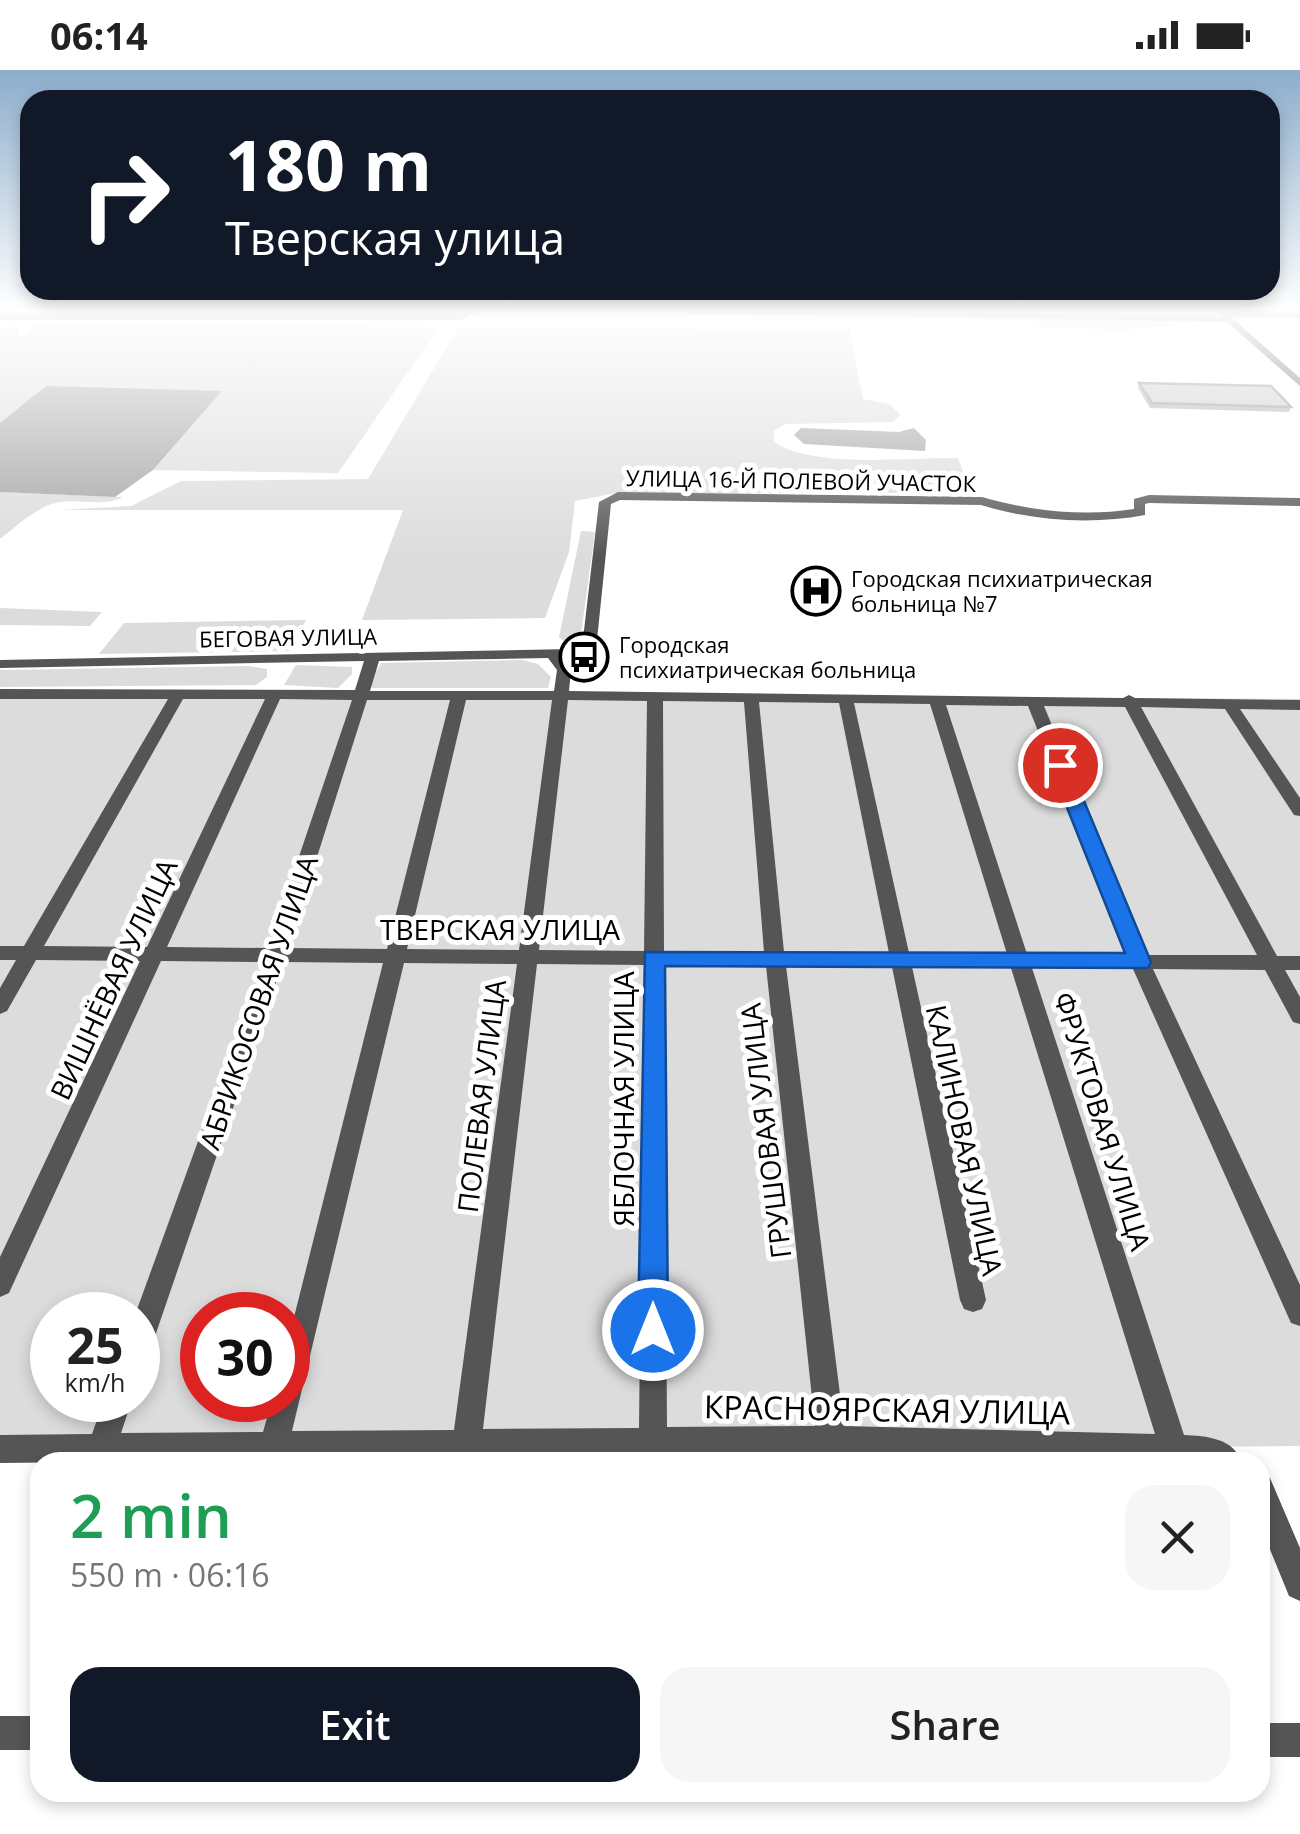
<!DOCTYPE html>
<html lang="en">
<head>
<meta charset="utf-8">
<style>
  :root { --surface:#fff; --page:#f6f6f6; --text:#222; --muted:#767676; --accent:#111827 }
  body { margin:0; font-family:"Open Sans",sans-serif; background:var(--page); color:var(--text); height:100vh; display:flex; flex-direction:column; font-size:38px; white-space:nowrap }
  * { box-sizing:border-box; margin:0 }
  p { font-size:32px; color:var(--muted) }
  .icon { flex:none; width:55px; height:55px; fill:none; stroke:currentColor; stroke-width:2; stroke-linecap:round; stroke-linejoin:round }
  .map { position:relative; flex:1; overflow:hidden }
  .details { position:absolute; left:30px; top:1382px; width:1240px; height:350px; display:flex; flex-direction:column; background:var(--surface); border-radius:30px; box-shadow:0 5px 15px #0003 }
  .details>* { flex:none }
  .top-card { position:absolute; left:20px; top:20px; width:1260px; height:210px; border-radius:30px; box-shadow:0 5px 15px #0003; background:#111827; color:#fff; overflow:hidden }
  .speed { position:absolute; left:30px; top:1222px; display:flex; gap:20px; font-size:50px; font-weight:700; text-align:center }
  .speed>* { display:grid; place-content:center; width:130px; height:130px; border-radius:50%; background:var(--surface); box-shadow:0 5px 15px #0003; line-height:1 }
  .speed small { font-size:25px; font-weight:400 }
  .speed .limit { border:15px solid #d22; background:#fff; color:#111 }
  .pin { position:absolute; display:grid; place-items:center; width:85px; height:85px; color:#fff; margin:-42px; border:5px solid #fff; border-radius:50%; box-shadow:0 2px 10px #0007 }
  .me { position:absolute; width:110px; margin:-55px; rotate:0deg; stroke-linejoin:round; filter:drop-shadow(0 0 8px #0008) }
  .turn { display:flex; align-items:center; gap:35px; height:210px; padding:0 40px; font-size:45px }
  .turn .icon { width:130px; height:130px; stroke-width:2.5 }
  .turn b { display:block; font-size:70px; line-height:85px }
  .round { display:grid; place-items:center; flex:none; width:105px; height:105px; border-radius:30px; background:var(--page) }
  .head { display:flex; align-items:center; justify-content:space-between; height:170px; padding:0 40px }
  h1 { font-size:60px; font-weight:600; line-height:75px; color:#1e9e55 }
  .action { display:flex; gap:20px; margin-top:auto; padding:20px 40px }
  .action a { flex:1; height:115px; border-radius:30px; background:var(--accent); color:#fff; font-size:40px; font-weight:600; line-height:115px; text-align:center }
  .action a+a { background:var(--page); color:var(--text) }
  .status { display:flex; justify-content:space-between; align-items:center; height:70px; padding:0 50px; background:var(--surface); direction:ltr }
  .status svg { height:28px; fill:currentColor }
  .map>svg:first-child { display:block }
</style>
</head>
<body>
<div class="status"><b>06:14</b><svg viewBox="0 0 49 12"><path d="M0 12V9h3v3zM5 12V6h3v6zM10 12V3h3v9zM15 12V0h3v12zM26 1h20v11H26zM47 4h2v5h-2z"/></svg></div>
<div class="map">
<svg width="1300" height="1764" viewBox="0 0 1300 1764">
  <rect width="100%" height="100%" fill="#fff"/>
  <!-- green -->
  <path fill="#dcdcdc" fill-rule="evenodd" d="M0,240H474L467,247L0,249Z
    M1031,249L1185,250L1190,253L1127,260L1036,258Z
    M38,254L439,257L338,403L153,400L221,322L0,353V259L15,256L20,268Z
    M458,258L849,259L863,329L889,334L901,345L893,352L785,354L774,361V372C815,399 908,387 958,388L966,409L956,423H616L575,431L569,482L545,548L362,550L403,440H60L131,436L181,411L368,409Z
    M0,422L123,427C103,437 81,429 60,432C37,436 18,455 0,469Z
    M581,461L595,462L581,564L565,572L559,567Z
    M0,538L102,542L90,556L0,555Z
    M306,550L289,581L99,584L124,553Z
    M523,590L538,594L551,607L548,618H372L370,612L381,593Z
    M296,595L352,597V604L338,618L284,615Z
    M249,596L267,599V607L256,615L0,617V600Z
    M0,623L1300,629V1376L0,1385ZM52,1245H138V1330H52ZM202,1245H288V1330H202Z"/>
  <!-- water -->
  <path fill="#a3a3a3" d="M46,316L222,321L153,400L115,427L0,422V353Z
    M801,358L899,362L914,358L926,370L925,381L804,374L794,365Z"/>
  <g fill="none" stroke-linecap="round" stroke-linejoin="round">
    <!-- minor -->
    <path fill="#555" fill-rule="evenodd" d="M468,240H478L461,250H0V244H459Z
      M685,240L1221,246L1216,240L1300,242V248L1231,247L1300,308V316L1227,252L689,243Z
      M618,422L982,427C1031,441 1083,447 1134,439V429L1149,425L1300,428V436L1149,433L1145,434V445C1092,455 1032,451 981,435L620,430L611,434L597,570L581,586L562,588L571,600L569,621L1123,628L1129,625L1135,628L1300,630V640L1240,639L1300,728V746L1294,745L1225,639L1141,637L1277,886H1300V900H1285L1300,927V954L1293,952L1265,900L1153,899L1300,1215V1256L1291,1253L1133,899L1032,898L1184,1365C1207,1366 1233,1368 1242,1392L831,1384L0,1393V1365L92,1364L104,1330H132L121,1363L263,1362L272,1330H288V1271L383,893L283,892L152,1275L148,1284L138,1288L135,1245L263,892L161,891L9,1223L0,1227V1187L140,891L36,890L7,941L0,944V918L16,890H0V876H24L168,629H0V619L355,620L364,591L0,598V590L572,579L583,569L599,432ZM548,588L557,600L554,621H370L379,591ZM183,629H265L147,877L44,876ZM280,629L352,630L268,878L167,877ZM367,630H450L387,879L288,878ZM466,630H552L519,880L407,879ZM568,630L647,631L644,881L539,880ZM663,631L744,632L764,882L664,881ZM759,632L839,633L889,883L784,882ZM854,633L930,634L1007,884L909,883ZM946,635L1028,636L1127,884H1027ZM1044,636L1125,637L1257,885H1147ZM404,893L517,894L454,1360L292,1361ZM537,894L644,895L639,1358L483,1359ZM664,895L766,896L815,1356L667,1357ZM786,896L892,897L960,1230L964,1239L973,1242L982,1239L986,1230L912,897L1011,898L1155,1364L844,1356Z
      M1260,1403L1270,1408L1300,1478V1531L1289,1526L1260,1455Z
      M0,1646H40V1680H0Z
      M1260,1653H1300V1687H1260Z"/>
  </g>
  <!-- wall -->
  <path fill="#a9a9a9" d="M1139,313L1291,337L1289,342L1150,338L1138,318Z"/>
  <!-- building -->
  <path fill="#c4c4c4" stroke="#898989" stroke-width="2.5" d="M1139,313L1271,316L1291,337L1152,333Z"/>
  <!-- sky -->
  <linearGradient id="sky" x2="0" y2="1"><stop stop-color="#8cadcc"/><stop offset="0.49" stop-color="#fff"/><stop offset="1" stop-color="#fff" stop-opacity="0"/></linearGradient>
  <rect width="1300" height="487" fill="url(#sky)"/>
  <!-- route -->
  <path fill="#1a73e8" stroke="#114b97" stroke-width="2.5" d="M1060,689L1069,695L1151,892L1148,898L665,896L668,1260L664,1270L653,1274L642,1270L638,1260L645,882L1125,883L1050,695Z"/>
  <!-- icons -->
  <defs>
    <g id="hospital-ring" transform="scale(2.5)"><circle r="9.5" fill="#fff" stroke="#000" stroke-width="1.5"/><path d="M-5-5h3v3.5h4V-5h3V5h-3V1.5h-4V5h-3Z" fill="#000"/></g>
    <g id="bus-ring" transform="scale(2.5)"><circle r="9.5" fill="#fff" stroke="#000" stroke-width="1.5"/><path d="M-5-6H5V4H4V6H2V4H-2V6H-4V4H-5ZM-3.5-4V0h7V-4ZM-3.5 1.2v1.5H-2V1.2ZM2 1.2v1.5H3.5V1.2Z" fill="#000"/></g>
  </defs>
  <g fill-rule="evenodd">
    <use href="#hospital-ring" x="816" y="521"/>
    <use href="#bus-ring" x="584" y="587"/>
  </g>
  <g text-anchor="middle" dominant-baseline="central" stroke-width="10" stroke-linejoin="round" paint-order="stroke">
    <!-- far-street labels -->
    <g font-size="22" fill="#000" stroke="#fff">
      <text transform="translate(801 410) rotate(1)">УЛИЦА 16-Й ПОЛЕВОЙ УЧАСТОК</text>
      <text transform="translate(288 567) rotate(-1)">БЕГОВАЯ УЛИЦА</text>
    </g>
    <!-- far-poi labels -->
    <g font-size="22" fill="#000" stroke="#fff" text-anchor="start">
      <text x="851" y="508">Городская психиатрическая<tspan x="851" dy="25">больница №7</tspan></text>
      <text x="619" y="574">Городская<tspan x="619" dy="25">психиатрическая больница</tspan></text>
    </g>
    <!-- street labels -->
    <g font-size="28" fill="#000" stroke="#fff">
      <text x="500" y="859">ТВЕРСКАЯ УЛИЦА</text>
      <text transform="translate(113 909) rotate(-65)">ВИШНЁВАЯ УЛИЦА</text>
      <text transform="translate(258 932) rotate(-71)">АБРИКОСОВАЯ УЛИЦА</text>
      <text transform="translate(481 1026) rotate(-83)">ПОЛЕВАЯ УЛИЦА</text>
      <text transform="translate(623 1029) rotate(-90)">ЯБЛОЧНАЯ УЛИЦА</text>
      <text transform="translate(1103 1051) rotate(73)">ФРУКТОВАЯ УЛИЦА</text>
      <text transform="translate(765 1061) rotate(-97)">ГРУШОВАЯ УЛИЦА</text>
      <text transform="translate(965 1070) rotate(78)">КАЛИНОВАЯ УЛИЦА</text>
    </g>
    <!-- near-street labels -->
    <g font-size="32" fill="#000" stroke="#fff">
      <text transform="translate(887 1339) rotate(1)">КРАСНОЯРСКАЯ УЛИЦА</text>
    </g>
  </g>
</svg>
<div class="speed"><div>25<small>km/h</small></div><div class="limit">30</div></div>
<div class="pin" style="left:1060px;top:695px;background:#d93025"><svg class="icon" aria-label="arrive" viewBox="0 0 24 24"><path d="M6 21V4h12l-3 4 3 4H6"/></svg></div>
<svg class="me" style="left:653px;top:1260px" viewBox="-20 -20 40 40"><circle r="17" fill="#1a73e8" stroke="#fff" stroke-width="3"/><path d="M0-11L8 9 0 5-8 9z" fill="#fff"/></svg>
<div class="top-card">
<div class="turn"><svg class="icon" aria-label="right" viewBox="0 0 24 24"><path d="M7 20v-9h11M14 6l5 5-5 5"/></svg><div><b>180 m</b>Тверская улица</div></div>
</div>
<section class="details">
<div class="head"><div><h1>2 min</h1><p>550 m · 06:16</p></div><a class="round"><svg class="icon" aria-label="close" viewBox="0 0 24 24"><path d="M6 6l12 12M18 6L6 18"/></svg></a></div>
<div class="action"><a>Exit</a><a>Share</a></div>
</section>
</div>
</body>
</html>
